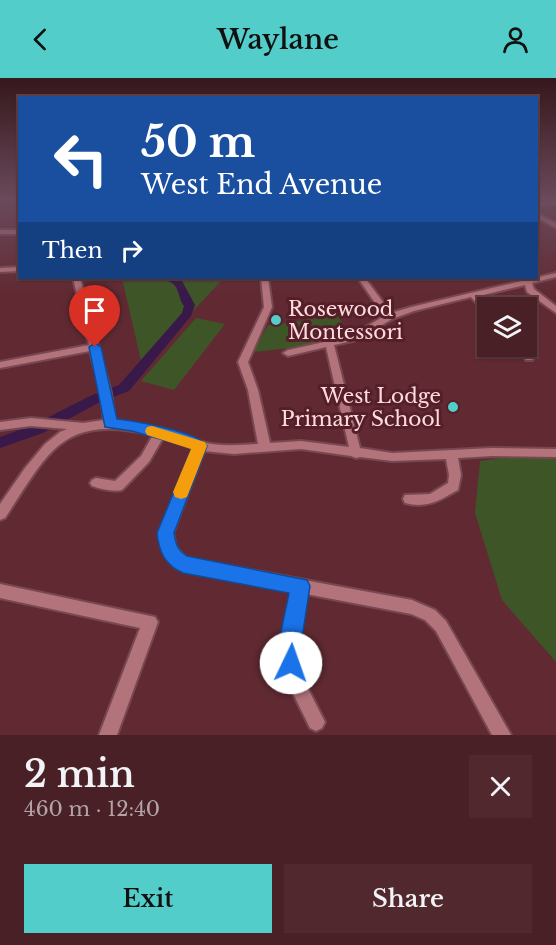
<!DOCTYPE html>
<html lang="en">
<head>
<meta charset="utf-8">
<style>
  :root { --surface:#492026; --page:#50282e; --text:#f1f3f6; --muted:#b1a3a7; --line:#613e43; --accent:#53cdc9 }
  body { margin:0; font-family:"Libre Baskerville",serif; background:var(--page); color:var(--text); height:100vh; display:flex; flex-direction:column; font-size:22px; white-space:nowrap }
  * { box-sizing:border-box; margin:0 }
  p { font-size:20px; color:var(--muted) }
  .icon { flex:none; width:33px; height:33px; fill:none; stroke:currentColor; stroke-width:2; stroke-linecap:round; stroke-linejoin:round }
  .map { position:relative; height:657px; overflow:hidden }
  .sheet { display:flex; flex-direction:column; background:var(--surface); flex:1 }
  .sheet>* { flex:none }
  .hud { position:absolute; left:18px; top:18px; width:520px; height:183px; border-radius:0px; box-shadow:0 2px 4px #0004,0 0 0 2px var(--line); background:#1a4fa0; color:#fff; overflow:hidden }
  .buttons { position:absolute; left:477px; top:219px; display:grid; gap:12px }
  .buttons a { display:grid; place-items:center; width:60px; height:60px; border-radius:0px; background:var(--surface); box-shadow:0 2px 4px #0004,0 0 0 2px var(--line); font-size:30px }
  .pin { position:absolute; display:grid; place-items:center; width:51px; height:51px; color:#fff; margin:-62px -26px; border-radius:50% 50% 50% 0; rotate:-45deg; box-shadow:0 0 6px #0007 }
  .pin .icon { rotate:45deg }
  .me { position:absolute; width:66px; margin:-33px; rotate:3deg; stroke-linejoin:round; filter:drop-shadow(0 0 4px #0008) }
  .turn { display:flex; align-items:center; gap:21px; height:126px; padding:0 24px; font-size:27px }
  .turn .icon { width:78px; height:78px; stroke-width:2.5 }
  .turn b { display:block; font-size:42px; line-height:51px }
  .then { display:flex; align-items:center; height:57px; padding:0 24px; background:#0003; gap:12px; font-size:22px }
  .round { display:grid; place-items:center; flex:none; width:63px; height:63px; border-radius:0px; background:var(--page) }
  .headline { display:flex; align-items:center; justify-content:space-between; height:102px; padding:0 24px }
  h1 { font-size:36px; font-weight:600; line-height:45px }
  .button { display:flex; gap:12px; margin-top:auto; padding:12px 24px }
  .button a { flex:1; height:69px; border-radius:0px; background:var(--accent); color:#111; font-size:24px; font-weight:600; line-height:69px; text-align:center }
  .button a+a { background:var(--page); color:var(--text) }
  header { display:flex; justify-content:space-between; align-items:center; height:78px; padding:0 24px; background:var(--accent); color:#111; font-size:27px; font-weight:600 }
  .map>svg:first-child { display:block }
</style>
</head>
<body>
<header><svg class="icon" aria-label="back" viewBox="0 0 24 24"><path d="M15 5l-7 7 7 7"/></svg>Waylane<svg class="icon" aria-label="person" viewBox="0 0 24 24"><circle cx="12" cy="8" r="4"/><path d="M4 21q1-7 8-7t8 7"/></svg></header>
<div class="map">
<svg width="556" height="657" viewBox="0 0 556 657">
  <rect width="100%" height="100%" fill="#612a33"/>
  <!-- green -->
  <path fill="#3e5528" d="M122,200H224L142,287Z
    M337,237L351,259L289,270L253,274L268,247L277,248L279,246Z
    M196,240L225,246L174,312L141,303Z
    M526,377L556,379V584L502,522L475,435L480,383Z"/>
  <g fill="none" stroke-linecap="round" stroke-linejoin="round">
    <!-- river -->
    <path fill="#381949" fill-rule="evenodd" d="M162,200L181,201L195,227L191,238L129,313L100,324L43,355L0,370V359L33,347L90,318L119,307L182,235L184,228C178,221 180,210 172,205C169,203 165,202 162,200Z"/>
    <!-- minor casing -->
    <g stroke="#784852" stroke-width="4">
      <path id="minor" d="M556,122V126L537,127V123Z
        M537,135L556,145V150L537,140Z
        M0,152H20V156H0Z
        M20,189V193L0,194V190Z
        M556,195V199L532,205L534,211L556,228V235L527,214L525,207L479,218L489,230H488V235H485L471,219L414,233L392,241L357,262L334,267L360,370L392,375L492,370L556,371V379L492,378L458,380L461,397L458,412C440,422 427,431 405,425L403,421L405,417L430,416L448,405L449,397L446,381L392,383L360,379L356,380L351,378L301,371L234,376L204,373L173,455L176,469L186,480L412,522L435,532L446,543L511,657H492L436,553L425,542L411,536L306,516L297,573L300,595L325,644L322,650L316,653L310,650L284,597L281,573L292,513L183,492L174,488L168,481L162,469L159,455L194,370L163,360L149,384L122,412C114,414 100,411 92,408L90,405L92,402L96,400L115,403L141,378L153,357C62,336 50,372 5,440L0,442V426L25,390L45,366L60,354L67,351L31,348L0,352V344L31,340L83,345L104,342L101,315L90,273L0,290V284L89,267L73,200H80L111,315L115,343C145,345 173,356 202,364C220,369 240,367 258,366L248,312L238,284L264,229L261,200H268L272,229L248,284L258,312L270,365L301,363L349,369L326,269L288,278L283,275L288,272L351,258L384,238L358,200H365L391,235L411,229Z
        M515,268H524L534,280L532,282H526Z
        M0,506L155,539L158,544L117,657H99L140,550L0,520Z"/>
    </g>
    <!-- minor -->
    <use href="#minor" fill="#b2737b" fill-rule="evenodd"/>
  </g>
  <!-- sky -->
  <linearGradient id="sky" x2="0" y2="1"><stop stop-color="#35171c"/><stop offset="0.57" stop-color="#6a4a5b"/><stop offset="1" stop-color="#6a4a5b" stop-opacity="0"/></linearGradient>
  <rect width="556" height="214" fill="url(#sky)"/>
  <!-- route -->
  <path fill="#1a73e8" stroke="#114b97" stroke-width="1.5" d="M95,265L101,269L117,341C135,343 199,354 207,368L174,455C176,466 177,472 187,478L307,502L310,508L300,573L301,585L298,593L291,596L283,593C274,569 285,539 289,515L183,495C165,487 159,474 157,455L192,370L132,353L105,349L89,269Z"/>
  <!-- slow -->
  <path fill="#f59e0b" d="M152,348L205,364L207,368L187,419L181,421L175,419L173,414L191,371L147,357L145,353L147,349Z"/>
  <!-- markers -->
  <g fill="#53cdc9" stroke="#551f29" stroke-width="2">
    <circle cx="276" cy="242" r="6"/>
    <circle cx="453" cy="329" r="6"/>
  </g>
  <g text-anchor="middle" dominant-baseline="central" stroke-width="6" stroke-linejoin="round" paint-order="stroke">
    <!-- poi labels -->
    <g font-size="20" fill="#ffdbde" stroke="#551f29" text-anchor="start">
      <text x="288" y="231">Rosewood<tspan x="288" dy="23">Montessori</tspan></text>
      <text x="441" y="318" text-anchor="end">West Lodge<tspan x="441" dy="23">Primary School</tspan></text>
    </g>
  </g>
</svg>
<div class="buttons">
<a><svg class="icon" aria-label="layers" viewBox="0 0 24 24"><path d="M12 4l9 5-9 5-9-5zM3 14l9 5 9-5"/></svg></a>
</div>
<div class="pin" style="left:95px;top:269px;background:#d93025"><svg class="icon" aria-label="arrive" viewBox="0 0 24 24"><path d="M6 21V4h12l-3 4 3 4H6"/></svg></div>
<svg class="me" style="left:291px;top:585px" viewBox="-20 -20 40 40"><circle r="19" fill="#fff"/><path d="M0-13L10 11 0 6-10 11z" fill="#1a73e8"/></svg>
<div class="hud">
<div class="turn"><svg class="icon" aria-label="left" viewBox="0 0 24 24"><path d="M17 20v-9H6M10 6l-5 5 5 5"/></svg><div><b>50 m</b>West End Avenue</div></div>
<div class="then">Then<svg class="icon" aria-label="right" viewBox="0 0 24 24"><path d="M7 20v-9h11M14 6l5 5-5 5"/></svg></div>
</div>
</div>
<section class="sheet">
<div class="headline"><div><h1>2 min</h1><p>460 m · 12:40</p></div><a class="round"><svg class="icon" aria-label="close" viewBox="0 0 24 24"><path d="M6 6l12 12M18 6L6 18"/></svg></a></div>
<div class="button"><a>Exit</a><a>Share</a></div>
</section>
</body>
</html>
